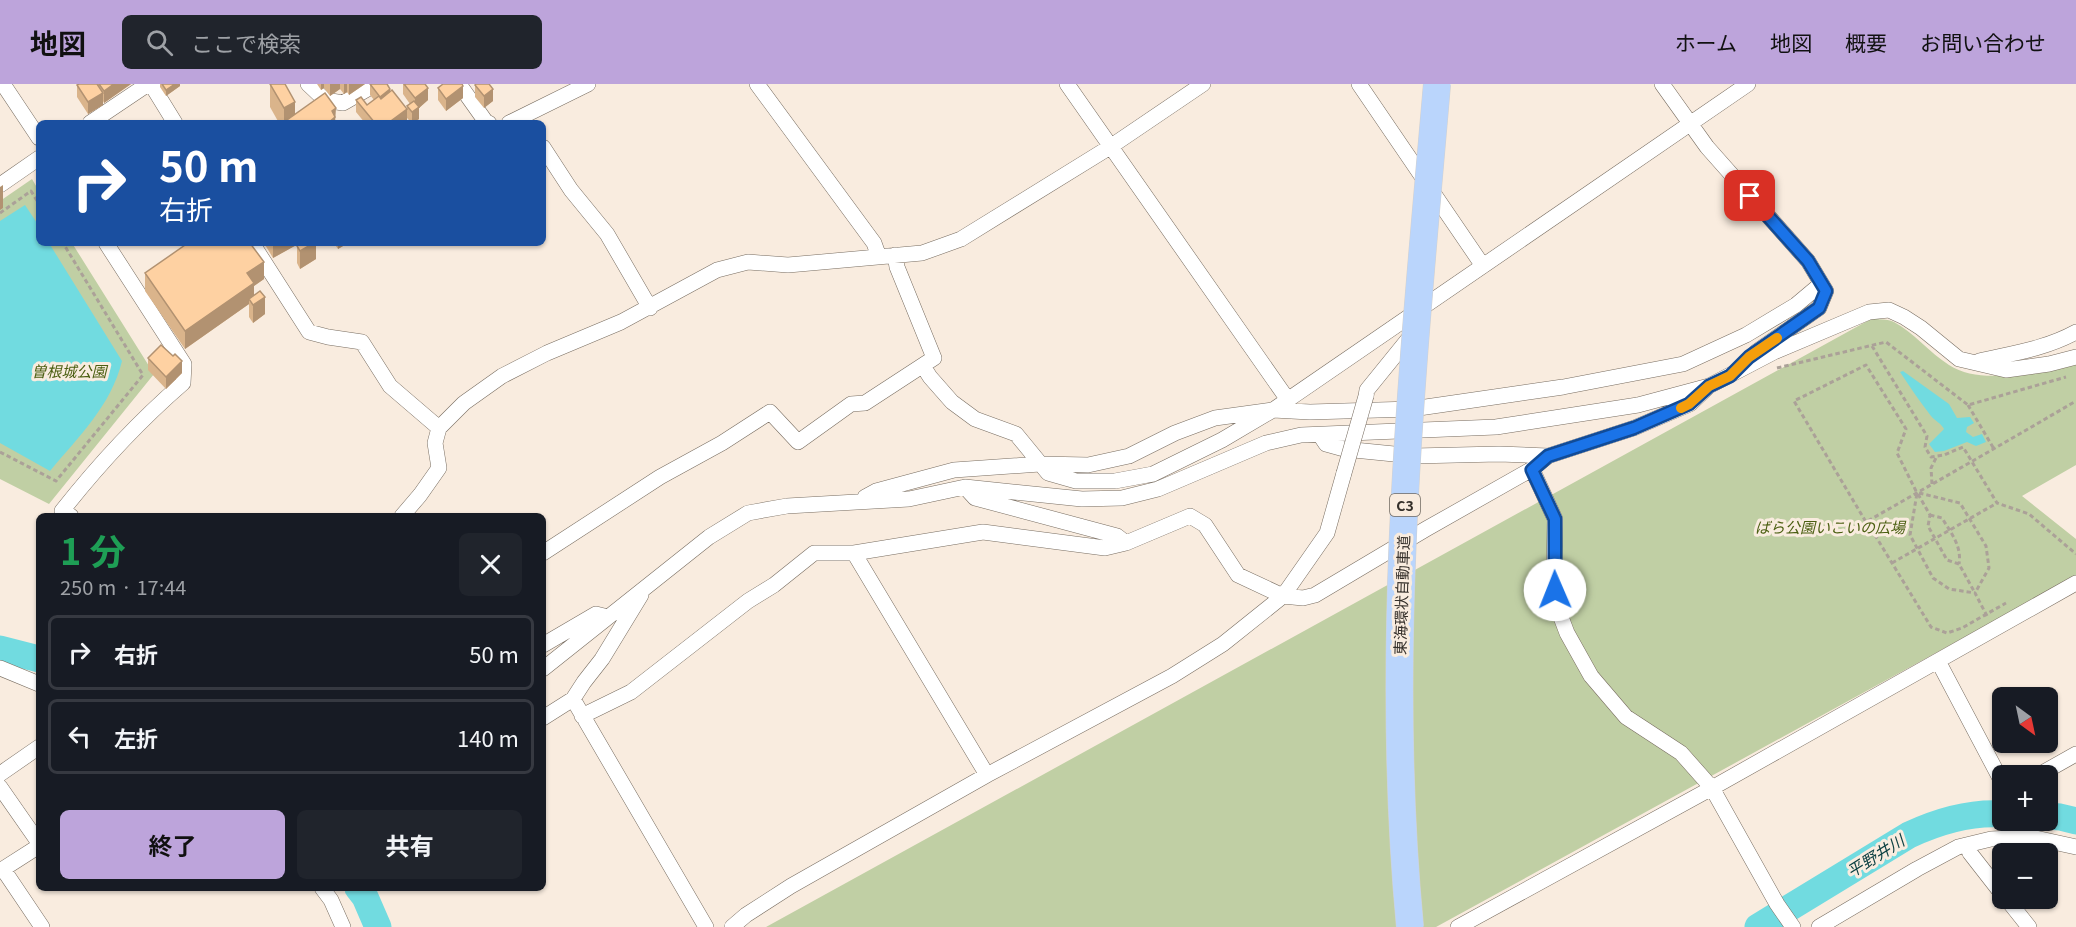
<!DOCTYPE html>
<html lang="ja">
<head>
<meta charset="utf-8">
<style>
  :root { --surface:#171b24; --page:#20242c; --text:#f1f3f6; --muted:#9ea1a6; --line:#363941; --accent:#bda4db }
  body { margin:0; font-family:Georgia,"Noto Sans JP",serif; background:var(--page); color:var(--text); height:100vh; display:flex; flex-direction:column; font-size:22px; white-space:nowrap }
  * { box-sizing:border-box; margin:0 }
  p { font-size:20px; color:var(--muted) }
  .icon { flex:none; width:33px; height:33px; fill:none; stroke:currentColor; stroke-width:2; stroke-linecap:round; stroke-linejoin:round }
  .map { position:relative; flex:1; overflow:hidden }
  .panel { position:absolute; left:36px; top:429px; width:510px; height:378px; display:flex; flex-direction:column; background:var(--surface); border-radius:9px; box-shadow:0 2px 4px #0004 }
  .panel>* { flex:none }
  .hud { position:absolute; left:36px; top:36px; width:510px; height:126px; border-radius:9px; box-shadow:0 2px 4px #0004; background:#1a4fa0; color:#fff; overflow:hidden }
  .needle { width:39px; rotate:147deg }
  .tools { position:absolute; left:1992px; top:603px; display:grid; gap:12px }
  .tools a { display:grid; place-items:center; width:66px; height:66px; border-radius:9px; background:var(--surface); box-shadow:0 2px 4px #0004; font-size:30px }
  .pin { position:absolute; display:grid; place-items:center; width:51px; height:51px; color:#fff; margin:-26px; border-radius:12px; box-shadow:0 3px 9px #0006 }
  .me { position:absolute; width:66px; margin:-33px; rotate:359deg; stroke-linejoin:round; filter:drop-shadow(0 0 4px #0008) }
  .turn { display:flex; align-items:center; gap:21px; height:126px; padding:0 24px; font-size:27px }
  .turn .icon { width:78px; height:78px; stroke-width:2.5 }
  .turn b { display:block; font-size:42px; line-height:51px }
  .round { display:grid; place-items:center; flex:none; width:63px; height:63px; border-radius:9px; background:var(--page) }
  .summary { display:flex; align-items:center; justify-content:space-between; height:102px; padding:0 24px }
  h1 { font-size:36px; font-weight:700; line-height:45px; color:#1e9e55 }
  .action { display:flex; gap:12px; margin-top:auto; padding:12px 24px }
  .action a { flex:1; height:69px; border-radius:9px; background:var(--accent); color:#111; font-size:24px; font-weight:700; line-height:69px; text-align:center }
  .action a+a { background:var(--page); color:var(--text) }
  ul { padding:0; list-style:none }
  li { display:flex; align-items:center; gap:18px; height:75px; margin:0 12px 9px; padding:0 12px; border:3px solid var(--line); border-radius:9px }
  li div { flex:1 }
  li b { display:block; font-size:22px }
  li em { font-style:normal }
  header { display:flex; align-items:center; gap:36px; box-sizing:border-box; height:84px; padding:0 30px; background:var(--accent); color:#111 }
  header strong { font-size:28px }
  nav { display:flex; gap:33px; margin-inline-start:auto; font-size:21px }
  .search { width:420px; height:54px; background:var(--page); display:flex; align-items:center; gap:15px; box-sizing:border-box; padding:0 21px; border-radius:9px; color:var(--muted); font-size:22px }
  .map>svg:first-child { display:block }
</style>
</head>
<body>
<header>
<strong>地図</strong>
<div class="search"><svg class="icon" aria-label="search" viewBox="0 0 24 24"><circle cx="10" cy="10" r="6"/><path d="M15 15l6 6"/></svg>ここで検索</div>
<nav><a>ホーム</a><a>地図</a><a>概要</a><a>お問い合わせ</a></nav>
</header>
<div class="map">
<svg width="2076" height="843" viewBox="0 0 2076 843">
  <rect width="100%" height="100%" fill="#f9ecdf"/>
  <!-- green -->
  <path fill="#c0cfa4" d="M32,95L39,107V159H72L154,290L49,420L0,395V117Z
    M1871,235C1878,235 1888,235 1894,238C1913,248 1930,269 1949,281C1983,303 2040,286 2076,278V381L2022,412L2076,455V492L1436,843H766Z"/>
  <!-- water -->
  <path fill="#71dbe0" d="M25,121L39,142V159H49L122,277C111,322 79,352 50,387L0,359V137Z
    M1903,287L1949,320L1957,334L1970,333L1974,339L1967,343L1966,348L1973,353L1982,350L1986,358L1976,362L1967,358L1944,367L1935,368L1929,360L1944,345C1941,339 1935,337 1931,332C1920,318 1910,303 1900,288Z"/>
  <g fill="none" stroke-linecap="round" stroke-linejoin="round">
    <!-- river -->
    <path stroke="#71dbe0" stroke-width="27" d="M0,565L39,575
      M2048,732L2060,733L2076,737
      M358,804L365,813L378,843
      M1758,843L1909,751C1939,737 1969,728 2002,730"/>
    <!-- street casing -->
    <g stroke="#786d61" stroke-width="16">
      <path id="street" d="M3,0L39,54
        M151,0L175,39
        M308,0L325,16L343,19L376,0
        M459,0L486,38L489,39
        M757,0L874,159L879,173
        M1067,0L1288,316
        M1359,0L1483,182
        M1662,0L1707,63L1808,177L1826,207L1819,224L1756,268
        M90,39L148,0
        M509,39L588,0
        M543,63L571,106L607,150L650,224
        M0,101L39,74
        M252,159L309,248L328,253L362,258L390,302L439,344
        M1979,277C2013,269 2045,265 2076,248
        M923,282L930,293L952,318L975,335L1016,350L1048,389L1076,397H1115L1153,390L1222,356L1273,326L1748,0
        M1366,312L1367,306L1414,248
        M1320,351L1326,360L1344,365L1414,372L1499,370L1548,372L1634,344L1690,320L1707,304
        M1532,385L1555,435L1554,491L1556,520L1567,549L1591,592L1626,633L1681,669L1712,704L1777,820L1793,843
        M965,403L975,414L1117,452L1126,459
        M865,413L876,407L954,386L1040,380L1088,381L1129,372L1175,349L1215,334L1273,326L1310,328L1412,325L1563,303L1683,280L1746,251L1796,221L1821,200
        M71,432L62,427C99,380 138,338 183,299L184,280L106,159
        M402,432L420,411L439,384L435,359L439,344L464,319L502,292L547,269L621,238L717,186L748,178L788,181L922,169L961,155L1110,63L1203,0
        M543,469L660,393L722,359L770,328L798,358L851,320L865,319L934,274L897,183L895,171
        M854,469L987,691
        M543,561L596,530L608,533
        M1938,577L2002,698
        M0,584L39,600
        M543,585L709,453L748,429L787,422L909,415L965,403L1082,415L1122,414L1158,405L1266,359L1301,351L1496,343L1638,321L1709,302L1774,268L1869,228L1889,226L1904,233L1921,244L1959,275L2006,286L2049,280L2076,273
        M573,615L706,843
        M582,632L631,608L748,517L774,501L814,469H854L983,448L1105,464L1126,459L1190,432L1205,441L1238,491L1283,512L1327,449L1344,389
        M543,634L573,615L584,598L602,575L641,511
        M0,690L39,663
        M2037,692L2076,670
        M0,703L39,759
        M1967,761L1970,769L2002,810
        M3,785L42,843
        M0,787L39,762
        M322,804L331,816L343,843
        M2006,814L2029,843
        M732,843L746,831L791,802L987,691L1172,592L1223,560L1283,512L1303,514L1315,511L1426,445L1532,385L1548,372
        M1458,843L1712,704L2076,499
        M1819,843L1917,785L1958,763L1991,755L2031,753L2076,763"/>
    </g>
    <!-- path -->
    <path stroke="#aba198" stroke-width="3" stroke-dasharray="4.5 3" stroke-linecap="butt" d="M0,129L31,107L39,120
      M1872,262L1927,352L1925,363L1931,373L1944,371L1963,363L1997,419L2029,430L2076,470
      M1777,284L1886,258L1968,321L2066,293
      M1968,321L1994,365
      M0,368L56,397L143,291L63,159
      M1932,400L1931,384L1937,372
      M1919,409L1960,419L1986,462L1989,484L1975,509
      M1918,410L1930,431L1928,442L1947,476L1959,480L1975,509
      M1930,431L1942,434C1951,449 1962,462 1959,480
      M1867,438L1931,543L1947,549L1962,544L2006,519
      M1892,479L1997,419
      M1987,532L1975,509L1949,505L1933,494L1910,451L1917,409L1897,369L1906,345L1866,281L1794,317L1866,438C1936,398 2006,358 2076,317"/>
    <!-- street -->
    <use href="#street" stroke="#fff" stroke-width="15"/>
    <!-- street-bridge casing -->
    <g stroke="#786d61" stroke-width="16" stroke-linecap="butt">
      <path id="street-bridge" d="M1344,389L1366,312"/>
    </g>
    <!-- highway-bridge casing -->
    <g stroke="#d2d1d0" stroke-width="28" stroke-linecap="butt">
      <path id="highway-bridge" d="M1410,843C1383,562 1413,280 1437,0"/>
    </g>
    <!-- street-bridge -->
    <use href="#street-bridge" stroke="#fff" stroke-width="15"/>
    <!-- highway-bridge -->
    <use href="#highway-bridge" stroke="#bad5fc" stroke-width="27"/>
  </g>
  <!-- wall -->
  <path fill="#dab48b" d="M79,0H131L104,19L103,17V21L88,30L77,13V1Z
    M160,0H180V2L166,12L160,3Z
    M270,0L295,30L336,36L335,39H279L270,23Z
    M317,0H365L349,11L347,8L344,10L340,5L330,12L324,4L321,6Z
    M370,0L390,8L407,37L404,39H365L356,28V16L367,21L374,16L370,11Z
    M403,0H425L428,16L419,24V35L414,39H412L407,34V22L410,20L403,10Z
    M475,1L493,17L484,24L475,13Z
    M438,4L463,14L446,27L438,16Z
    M264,159H300L273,174Z
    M316,159V175L300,185L297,179V162Z
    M334,159H348L338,165Z
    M145,189L264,195L254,202V211L265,230L253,239L249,233V220L185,265L145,207Z
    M148,274L182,289L166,305L148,286Z"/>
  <!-- shaded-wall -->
  <path fill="#b29271" d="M114,0H131L104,19V7Z
    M175,0H180V2L166,12V6Z
    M321,0H324V4L321,6Z
    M330,0H340V5L330,12Z
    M344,0H347V8L344,10Z
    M349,0H365L349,11Z
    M463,2V14L446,27V15Z
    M428,4V16L419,24V35L412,39V28L415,26V14Z
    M390,5V17L380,25V13Z
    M493,5V17L484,24V12Z
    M103,9V21L88,30V18Z
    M295,18V39L287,36V39H284V24Z
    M336,24L335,39H328L332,27Z
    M407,25V37L404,39H388Z
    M3,101V124L0,126V103Z
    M278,159H300L273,174V162Z
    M314,159H316V175L300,185V167Z
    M338,159H348L338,165Z
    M264,178V195L254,202V216L249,215V220L185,265V247L247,189Z
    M265,213V230L253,239V221Z
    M182,277V289L166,305V293Z"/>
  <!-- building -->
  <path fill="#fed1a2" stroke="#b29271" stroke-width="1.5" d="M79,0H97L103,9L88,18L77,1Z
    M99,0H114L104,7Z
    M162,0H175L166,6Z
    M270,0H285L295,18L284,24Z
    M370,0H387L390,5L380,13Z
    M404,0H425L428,4L415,14Z
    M443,0H462L463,2L446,15L438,4Z
    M476,0H489L493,5L484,12L475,1Z
    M392,6L407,25L388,39H375L356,16L361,13L367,21L379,12L381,15Z
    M325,9L336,24L332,27L335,33L328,39H289L287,36Z
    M414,17L419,23L412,28L407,22Z
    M188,159H250L264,178L247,189L254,199L185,247L145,189Z
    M301,159H314L300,167L297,162Z
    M260,207L265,213L253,221L249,215Z
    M161,261L173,272L175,270L182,277L166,293L148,274Z"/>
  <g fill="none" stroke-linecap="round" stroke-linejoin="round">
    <!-- route casing -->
    <g stroke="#114b97" stroke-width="15">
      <path id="route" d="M1555,506V435L1532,386L1548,372L1634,344L1689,320L1709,302L1730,292L1749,273L1819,224L1826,207L1808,177L1750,112"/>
    </g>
    <!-- route -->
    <use href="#route" stroke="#1a73e8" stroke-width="10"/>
    <!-- slow -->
    <path stroke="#f59e0b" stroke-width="10" d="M1681,324L1689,320L1709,302L1730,292L1749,273L1777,254"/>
  </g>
  <g text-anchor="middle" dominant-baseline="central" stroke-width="6" stroke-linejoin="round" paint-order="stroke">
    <!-- shield labels -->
    <rect fill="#f9ecdf" stroke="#6f6860" stroke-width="1.5" x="1390" y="410" width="30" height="22" rx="4.5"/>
    <g font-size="14" font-weight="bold" fill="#342f2a">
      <text x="1405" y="421">C3</text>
    </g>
    <!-- park labels -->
    <g font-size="15" font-style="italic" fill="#4b5f12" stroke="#f9ecdf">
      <text x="69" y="286">曽根城公園</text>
      <text x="1830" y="442">ばら公園いこいの広場</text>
    </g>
    <!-- street labels -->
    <g font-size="15" fill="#342f2a" stroke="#f9ecdf">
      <text transform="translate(1401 511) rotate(-88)">東海環状自動車道</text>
    </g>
    <!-- water labels -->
    <g font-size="16" font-style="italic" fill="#0f4244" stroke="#f9ecdf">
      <text transform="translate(1875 771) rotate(-32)">平野井川</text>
    </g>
  </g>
</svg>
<div class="tools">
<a><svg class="needle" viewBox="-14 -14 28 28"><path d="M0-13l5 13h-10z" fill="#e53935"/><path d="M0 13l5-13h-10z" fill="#9ea1a6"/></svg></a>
<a>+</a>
<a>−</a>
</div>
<div class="pin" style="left:1750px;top:112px;background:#d93025"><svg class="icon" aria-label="arrive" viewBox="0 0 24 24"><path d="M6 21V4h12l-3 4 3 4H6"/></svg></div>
<svg class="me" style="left:1555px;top:506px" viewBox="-20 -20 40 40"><circle r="19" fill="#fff"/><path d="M0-13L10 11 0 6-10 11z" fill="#1a73e8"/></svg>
<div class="hud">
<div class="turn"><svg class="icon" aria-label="right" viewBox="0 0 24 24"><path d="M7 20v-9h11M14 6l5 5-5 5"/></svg><div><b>50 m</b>右折</div></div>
</div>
<section class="panel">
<div class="summary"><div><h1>1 分</h1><p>250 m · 17:44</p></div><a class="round"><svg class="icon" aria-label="close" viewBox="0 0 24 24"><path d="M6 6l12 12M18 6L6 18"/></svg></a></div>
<ul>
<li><svg class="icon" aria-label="right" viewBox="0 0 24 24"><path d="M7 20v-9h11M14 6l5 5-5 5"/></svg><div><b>右折</b></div><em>50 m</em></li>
<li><svg class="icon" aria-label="left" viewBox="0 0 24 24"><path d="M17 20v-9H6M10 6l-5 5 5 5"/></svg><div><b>左折</b></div><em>140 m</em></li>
</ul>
<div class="action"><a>終了</a><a>共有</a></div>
</section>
</div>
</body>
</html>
